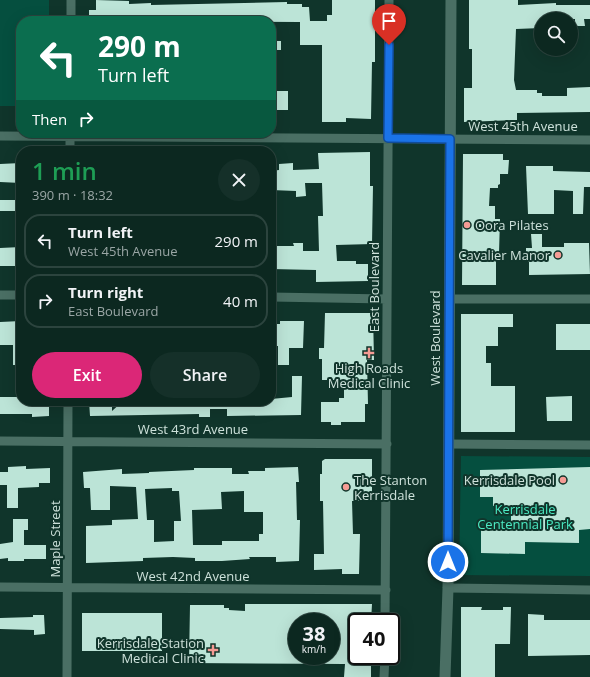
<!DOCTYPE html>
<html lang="en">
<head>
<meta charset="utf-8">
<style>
  :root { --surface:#0c2820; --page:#153029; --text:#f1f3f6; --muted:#9aa6a5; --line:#2c443e; --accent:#db2777 }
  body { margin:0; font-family:"Open Sans",sans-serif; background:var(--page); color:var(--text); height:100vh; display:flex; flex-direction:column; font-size:15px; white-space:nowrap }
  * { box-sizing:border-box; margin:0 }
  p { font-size:13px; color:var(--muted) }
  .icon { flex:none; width:22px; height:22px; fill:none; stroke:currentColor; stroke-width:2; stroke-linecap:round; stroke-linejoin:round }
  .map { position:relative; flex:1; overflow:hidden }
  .details { position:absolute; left:16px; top:146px; width:260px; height:260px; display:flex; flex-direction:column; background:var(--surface); border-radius:16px; box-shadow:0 4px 16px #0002,0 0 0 1px var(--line) }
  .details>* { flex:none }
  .top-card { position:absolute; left:16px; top:16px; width:260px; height:122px; border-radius:16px; box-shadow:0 4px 16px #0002,0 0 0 1px var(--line); background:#0b6e4f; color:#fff; overflow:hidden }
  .fabs { position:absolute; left:534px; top:12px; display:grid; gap:8px }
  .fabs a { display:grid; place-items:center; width:44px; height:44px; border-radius:50%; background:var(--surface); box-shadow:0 4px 16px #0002,0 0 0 1px var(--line); font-size:20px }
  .speed { position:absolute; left:288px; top:613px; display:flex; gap:8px; font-size:20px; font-weight:700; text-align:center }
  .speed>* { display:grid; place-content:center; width:52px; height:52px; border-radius:50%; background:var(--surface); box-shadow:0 4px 16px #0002,0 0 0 1px var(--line); line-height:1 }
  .speed small { font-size:10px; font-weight:400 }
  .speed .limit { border:2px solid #111; border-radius:6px; background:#fff; color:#111 }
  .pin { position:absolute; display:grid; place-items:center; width:34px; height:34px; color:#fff; margin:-41px -17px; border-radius:50% 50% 50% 0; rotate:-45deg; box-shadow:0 0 4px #0007 }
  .pin .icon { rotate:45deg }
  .me { position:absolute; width:44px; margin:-22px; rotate:0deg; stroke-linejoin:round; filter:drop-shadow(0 0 3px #0008) }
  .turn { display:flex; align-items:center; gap:14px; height:84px; padding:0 16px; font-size:18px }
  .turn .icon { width:52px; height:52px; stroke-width:2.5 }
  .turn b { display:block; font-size:28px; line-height:34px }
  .then { display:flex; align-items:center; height:38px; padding:0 16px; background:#0003; gap:8px; font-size:15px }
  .round { display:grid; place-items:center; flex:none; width:42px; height:42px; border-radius:21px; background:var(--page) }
  .head { display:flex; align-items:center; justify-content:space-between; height:68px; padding:0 16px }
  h1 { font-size:24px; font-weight:600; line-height:30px; color:#1e9e55 }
  .primary-button { display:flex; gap:8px; margin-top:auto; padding:8px 16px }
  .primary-button a { flex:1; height:46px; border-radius:24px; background:var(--accent); color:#fff; font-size:16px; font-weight:600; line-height:46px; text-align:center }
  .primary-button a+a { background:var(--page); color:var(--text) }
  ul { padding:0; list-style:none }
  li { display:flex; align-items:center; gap:12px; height:54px; margin:0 8px 6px; padding:0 8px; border:2px solid var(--line); border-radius:16px }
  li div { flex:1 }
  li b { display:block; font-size:15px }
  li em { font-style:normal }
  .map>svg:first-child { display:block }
</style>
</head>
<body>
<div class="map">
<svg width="590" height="677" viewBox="0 0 590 677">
  <rect width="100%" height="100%" fill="#10352b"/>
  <!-- green -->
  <path fill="#054f3f" d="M0,0H49V21H21V106H0Z
    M461,456L590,457V576L459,575Z"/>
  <!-- building -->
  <path fill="#bce4d7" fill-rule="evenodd" d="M96,0L129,1V4L151,3V5L287,2V4H302V7H309L310,21H327V15H332V0H375V62H372L371,119L346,118V122H322V45H300V22L89,21V10H96Z
    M469,0H518V5L556,3V5H590V19H584L585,26H575V19H541V28L516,29L514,80L516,90H537V93H542V96H567V88L590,87V112L517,113V120L464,122V88H472V49H469Z
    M271,41H281V50H271Z
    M271,91H288V110H271Z
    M370,152V186H373L372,244L336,245L337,261H356V264H368V281L316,282V270L271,269V246H294L293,243H303V251H319L318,216H323L322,183H305L306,196L296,197V191L271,190V171L279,170V164L293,163V170L319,169L318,153Z
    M463,154H503V160H509L508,174H500V184L498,185V188H490L489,206H495V219H500L499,253H496V285H462Z
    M21,163V183L0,182V164Z
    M526,166H553V171L590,172V187H584L583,214H573V191L554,190V214H528Z
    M0,200H21V211H0Z
    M531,234H542V247H564V243H589L590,274L529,275V262H526V248H532Z
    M21,247V266H0V248Z
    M325,313H373L374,360H367L368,404H365V422H341V425H331V422H321V402H339V398H344V380H322V359H319V348H324Z
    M461,314H513V327H498V346H486V363H491V386H515V432H461Z
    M21,321V365H13V345H0V322Z
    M280,321H304L303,348H289V365H278V346H271V324H280Z
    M556,324H590V350H556Z
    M292,376H302L301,415L227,416V409H210V417H199V414L90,416L89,401H112V411L123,401H271V399L292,397Z
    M572,396V421H547L546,397Z
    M0,397H21V401H49V416L32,417V414H0Z
    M325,459H372V501H352L353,534H360L359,574H342V569L314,570V554H324L323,501H320V474H322V461Z
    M26,466V469L50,468V483H39V487L18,488V508H7V485H0V472H8V467Z
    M298,467L299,482H296L297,520H300L299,561L276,562V557H249L250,559L222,561H195V558L173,557L143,558V561L86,563V526L112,525V520L138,519L136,487L110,486V510H91L90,488H84L83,472L122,469V474L149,473V472L194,470V468H232V474H249L248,471H265V468ZM172,488V491H179L181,521H174V541L154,542V520H147L145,489ZM244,491V512H263V534H259V541H222V545H193L192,510L222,509L221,492Z
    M590,467V529L579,530V543L525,542V554L481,553V528H511V506H493V497H480V470Z
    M13,519H28V530H24V545H46V559H24V561H8V558L0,559V544L13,542Z
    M245,604H372L371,622H357V656H371V677H344L345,664L189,663L190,605H224V608H229V610L245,611ZM297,622H331V656H297Z
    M461,607H482L481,610H503V607H511L510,644H495V677H461Z
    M82,613H162V651H82Z
    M528,614L544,615V620H590V655L528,656Z
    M33,615H44L45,634L34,635V630L0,629V618L33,617Z"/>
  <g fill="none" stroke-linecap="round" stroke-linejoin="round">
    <!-- minor -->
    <path stroke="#4a6f64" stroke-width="9" d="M71,21V0
      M0,136L590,140
      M70,151V133
      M0,295H21
      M271,297L387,299
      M450,299H590
      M0,441L387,444
      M449,444L590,445
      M0,587L386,590
      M448,588L590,590
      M385,622L389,0
      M67,677L68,401
      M384,677L385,656"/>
    <!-- tertiary -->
    <path stroke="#4a6f64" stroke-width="11" d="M445,677L448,588L451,0"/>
  </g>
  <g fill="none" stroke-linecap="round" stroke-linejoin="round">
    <!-- route casing -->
    <g stroke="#114b97" stroke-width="10">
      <path id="route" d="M389,45L388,138L450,139L448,562"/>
    </g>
    <!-- route -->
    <use href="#route" stroke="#1a73e8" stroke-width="7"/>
  </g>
  <!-- markers -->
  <g fill="#f59c95" stroke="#10352b" stroke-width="1.5">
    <circle cx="467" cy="225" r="4"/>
    <circle cx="558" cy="255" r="4"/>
    <path d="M367 347h4v4h4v4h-4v4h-4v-4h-4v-4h4z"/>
    <circle cx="563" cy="480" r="4"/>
    <circle cx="346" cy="487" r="4"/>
    <path d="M211 644h4v4h4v4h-4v4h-4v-4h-4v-4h4z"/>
  </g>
  <g text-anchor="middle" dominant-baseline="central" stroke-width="4" stroke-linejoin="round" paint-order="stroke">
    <!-- street labels -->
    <g font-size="13" fill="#cde1da" stroke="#10352b">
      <text x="523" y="126">West 45th Avenue</text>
      <text transform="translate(374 287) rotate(-90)">East Boulevard</text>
      <text transform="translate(435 338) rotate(-90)">West Boulevard</text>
      <text x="193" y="429">West 43rd Avenue</text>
      <text transform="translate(55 539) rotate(-90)">Maple Street</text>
      <text x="193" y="576">West 42nd Avenue</text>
    </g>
    <!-- poi labels -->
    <g font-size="13" fill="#cde1da" stroke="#10352b" text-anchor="end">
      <text x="475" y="225" text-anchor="start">Oora Pilates</text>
      <text x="550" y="255">Cavalier Manor</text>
      <text x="369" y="368" text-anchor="middle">High Roads<tspan x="369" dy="15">Medical Clinic</tspan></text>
      <text x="354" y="480" text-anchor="start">The Stanton<tspan x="354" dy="15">Kerrisdale</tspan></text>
      <text x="555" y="480">Kerrisdale Pool</text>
      <text x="204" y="643">Kerrisdale Station<tspan x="204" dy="15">Medical Clinic</tspan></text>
    </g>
    <!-- park labels -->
    <g font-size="13" fill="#4ceac3" stroke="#10352b">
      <text x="525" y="509">Kerrisdale<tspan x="525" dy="15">Centennial Park</tspan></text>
    </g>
  </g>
</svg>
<div class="fabs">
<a><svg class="icon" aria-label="search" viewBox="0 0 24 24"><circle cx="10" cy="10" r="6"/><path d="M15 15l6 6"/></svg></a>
</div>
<div class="speed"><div>38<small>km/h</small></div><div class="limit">40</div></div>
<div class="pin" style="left:389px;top:45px;background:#d93025"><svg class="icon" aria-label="arrive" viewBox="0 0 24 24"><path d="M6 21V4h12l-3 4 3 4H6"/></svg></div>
<svg class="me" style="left:448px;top:562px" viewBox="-20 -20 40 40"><circle r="17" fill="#1a73e8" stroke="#fff" stroke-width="3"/><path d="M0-11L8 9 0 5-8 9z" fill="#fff"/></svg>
<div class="top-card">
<div class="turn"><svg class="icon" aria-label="left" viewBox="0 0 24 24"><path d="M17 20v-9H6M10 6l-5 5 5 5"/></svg><div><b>290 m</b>Turn left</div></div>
<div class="then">Then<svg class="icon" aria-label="right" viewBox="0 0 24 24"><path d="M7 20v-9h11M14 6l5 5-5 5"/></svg></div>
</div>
<section class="details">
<div class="head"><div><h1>1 min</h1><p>390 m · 18:32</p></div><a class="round"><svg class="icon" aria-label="close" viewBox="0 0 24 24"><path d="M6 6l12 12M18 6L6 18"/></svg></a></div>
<ul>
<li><svg class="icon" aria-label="left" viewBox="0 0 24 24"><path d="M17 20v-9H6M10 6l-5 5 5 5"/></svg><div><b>Turn left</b><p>West 45th Avenue</p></div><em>290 m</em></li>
<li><svg class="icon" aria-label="right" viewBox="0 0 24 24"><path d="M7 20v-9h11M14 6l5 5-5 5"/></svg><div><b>Turn right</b><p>East Boulevard</p></div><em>40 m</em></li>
</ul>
<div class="primary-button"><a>Exit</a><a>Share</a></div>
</section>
</div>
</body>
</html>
